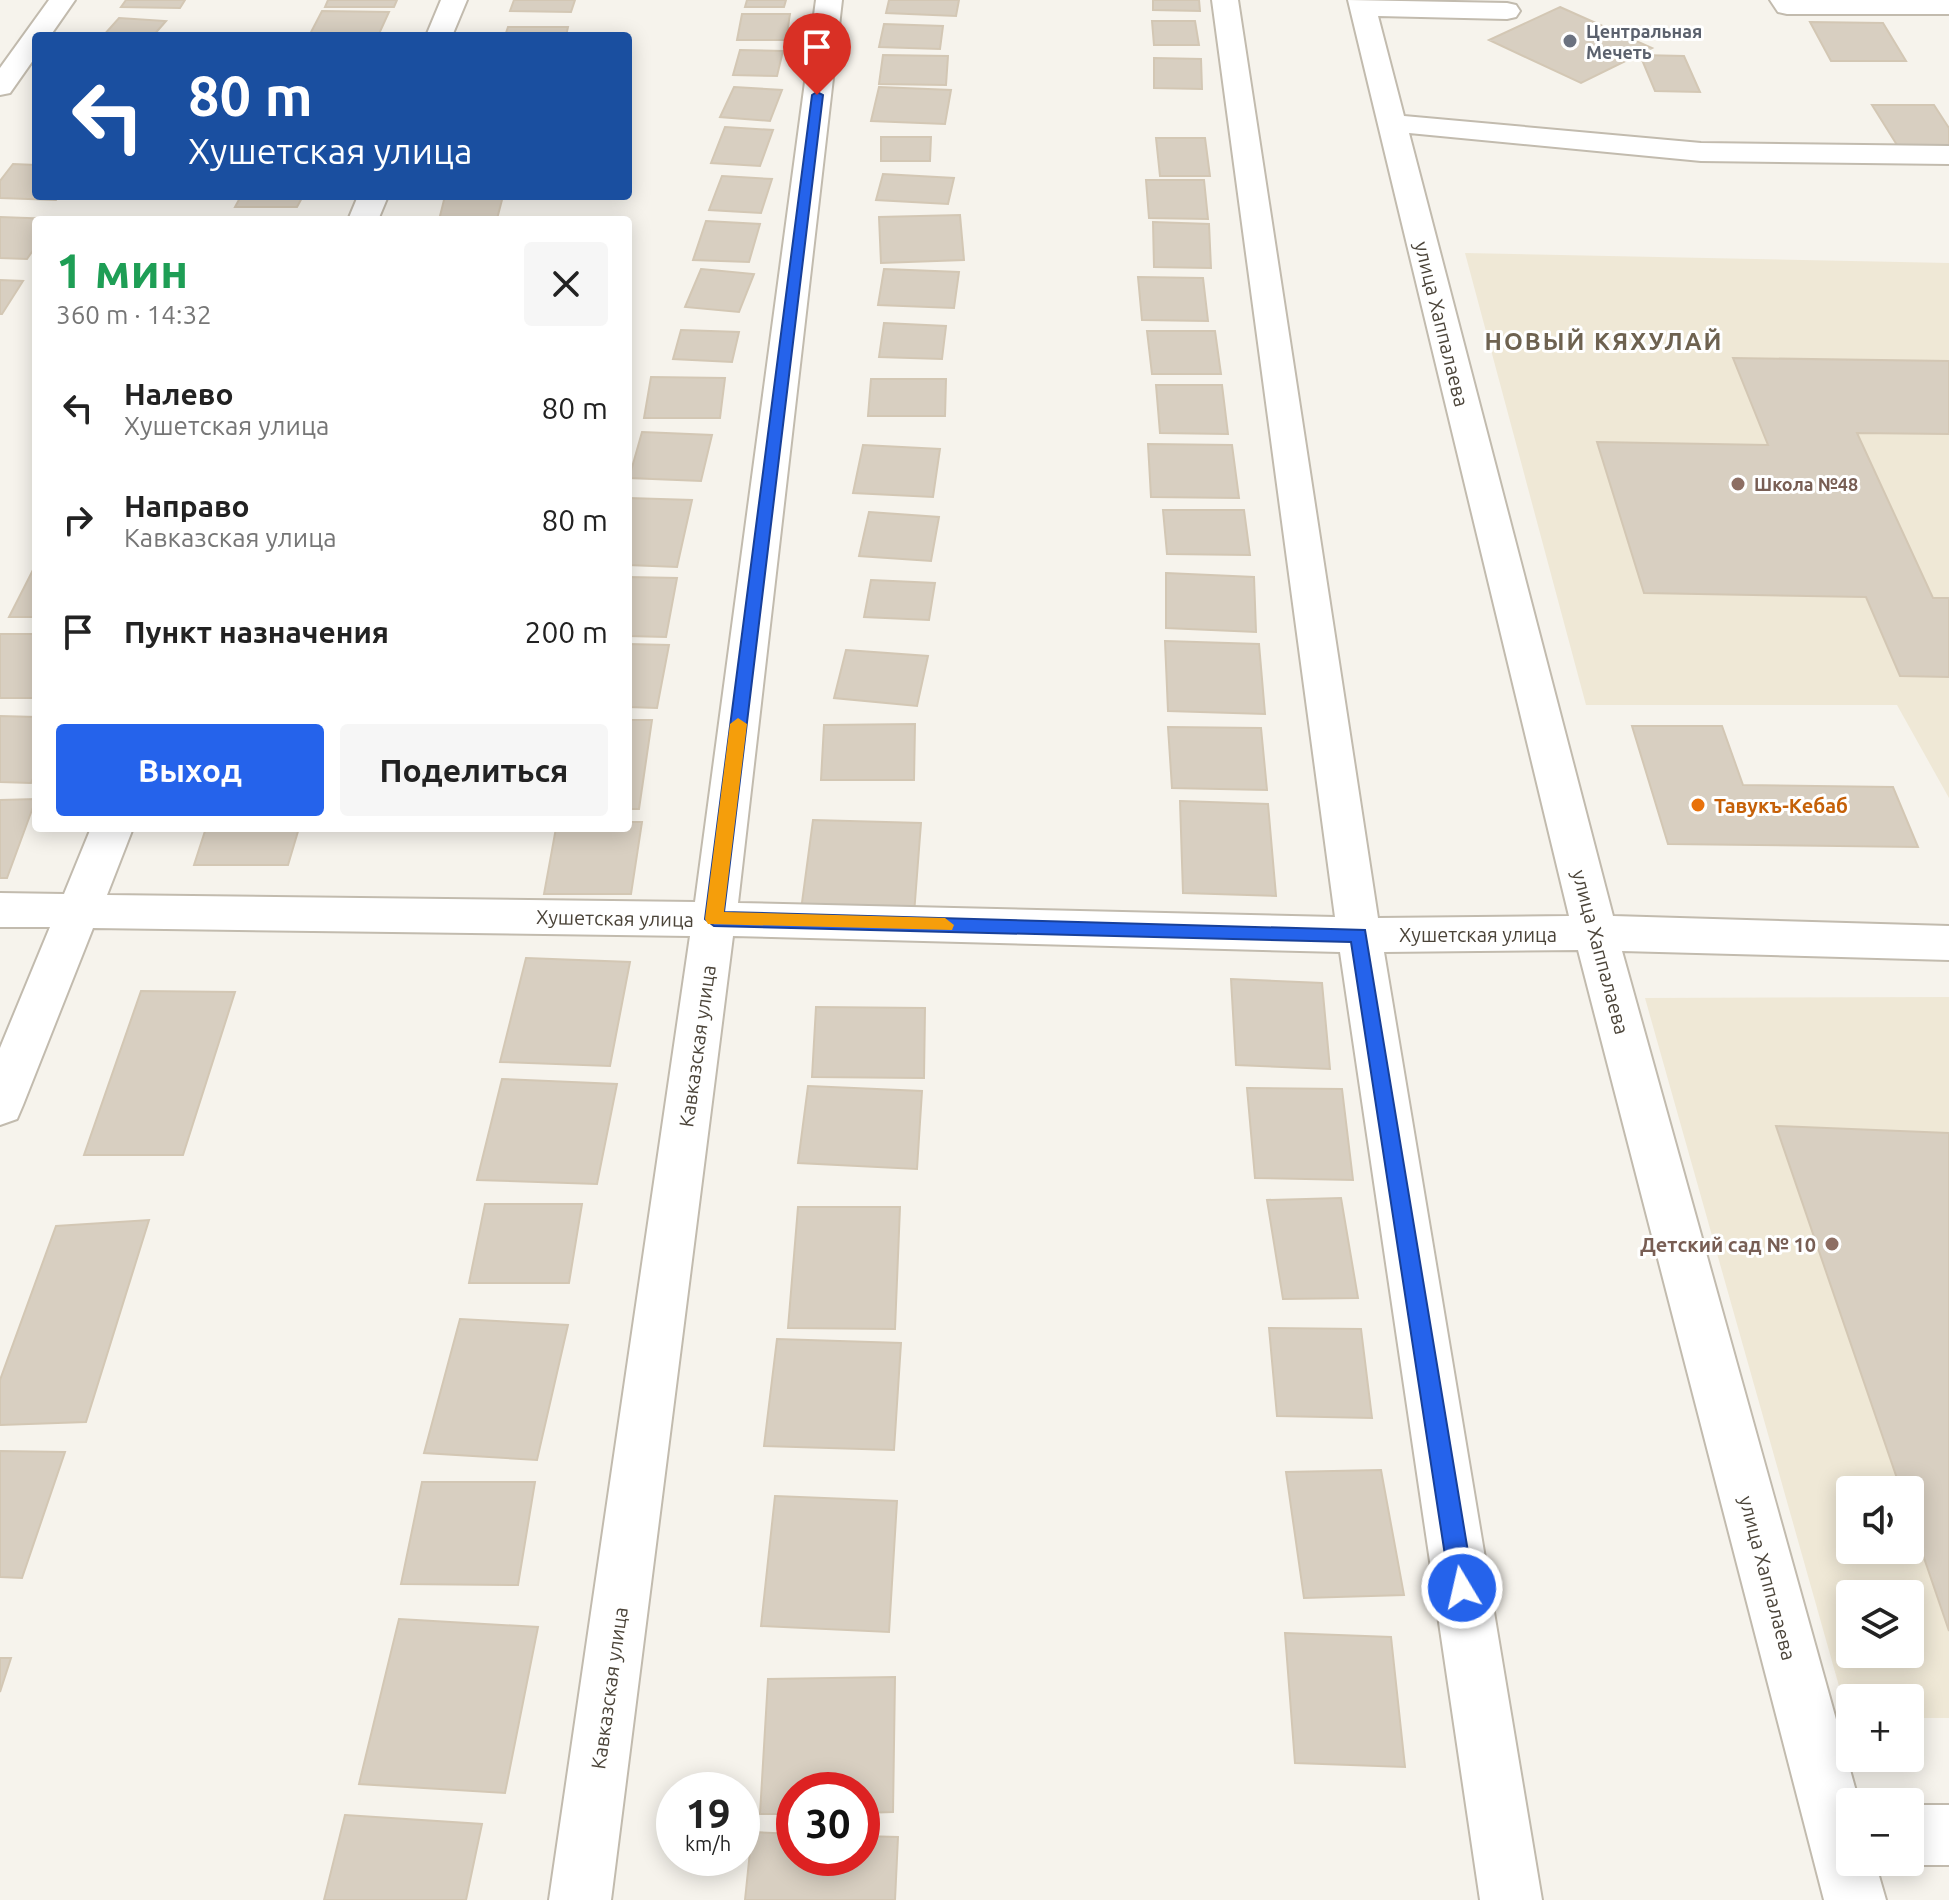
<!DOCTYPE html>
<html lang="ru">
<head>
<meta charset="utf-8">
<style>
  :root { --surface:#fff; --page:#f6f6f6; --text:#222; --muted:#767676; --accent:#2563eb }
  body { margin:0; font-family:Ubuntu,sans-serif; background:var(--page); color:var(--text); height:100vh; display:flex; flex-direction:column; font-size:30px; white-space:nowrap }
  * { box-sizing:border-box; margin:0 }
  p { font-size:26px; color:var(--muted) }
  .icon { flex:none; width:44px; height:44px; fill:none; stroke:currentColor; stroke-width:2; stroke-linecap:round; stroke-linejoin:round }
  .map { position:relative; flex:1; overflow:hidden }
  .details { position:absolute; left:32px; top:216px; width:600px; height:616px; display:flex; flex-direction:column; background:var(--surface); border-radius:8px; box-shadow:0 4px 20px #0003 }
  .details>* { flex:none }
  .hud { position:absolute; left:32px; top:32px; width:600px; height:168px; border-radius:8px; box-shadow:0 4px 20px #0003; background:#1a4fa0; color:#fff; overflow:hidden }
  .fabs { position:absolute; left:1836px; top:1476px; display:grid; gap:16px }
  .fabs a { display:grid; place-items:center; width:88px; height:88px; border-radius:8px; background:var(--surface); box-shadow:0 4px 20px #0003; font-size:40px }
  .speed { position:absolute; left:656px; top:1772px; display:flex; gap:16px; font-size:40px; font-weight:700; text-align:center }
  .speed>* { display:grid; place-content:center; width:104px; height:104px; border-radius:50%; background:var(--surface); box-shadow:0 4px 20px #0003; line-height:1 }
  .speed small { font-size:20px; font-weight:400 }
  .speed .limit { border:12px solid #d22; background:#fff; color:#111 }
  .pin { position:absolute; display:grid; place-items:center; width:68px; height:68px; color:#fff; margin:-82px -34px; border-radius:50% 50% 50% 0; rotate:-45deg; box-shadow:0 0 8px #0007 }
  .pin .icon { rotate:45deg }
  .me { position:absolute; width:88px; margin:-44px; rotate:351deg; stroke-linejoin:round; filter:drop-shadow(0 0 6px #0008) }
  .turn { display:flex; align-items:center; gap:28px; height:168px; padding:0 24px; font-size:36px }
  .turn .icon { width:104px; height:104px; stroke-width:2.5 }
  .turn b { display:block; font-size:56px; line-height:68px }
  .round { display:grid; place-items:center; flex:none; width:84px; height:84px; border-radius:8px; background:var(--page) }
  .headline { display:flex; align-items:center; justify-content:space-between; height:136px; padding:0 24px }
  h1 { font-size:48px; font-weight:600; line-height:60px; color:#1e9e55 }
  .action { display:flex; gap:16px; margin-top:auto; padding:16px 24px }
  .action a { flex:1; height:92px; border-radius:8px; background:var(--accent); color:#fff; font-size:32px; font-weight:600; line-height:92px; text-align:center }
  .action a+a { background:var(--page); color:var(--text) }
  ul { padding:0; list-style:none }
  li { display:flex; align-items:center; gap:24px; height:112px; padding:0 24px }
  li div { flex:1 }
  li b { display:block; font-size:30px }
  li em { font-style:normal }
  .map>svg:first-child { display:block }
</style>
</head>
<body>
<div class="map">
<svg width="1949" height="1900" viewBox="0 0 1949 1900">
  <rect width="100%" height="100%" fill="#f6f3ec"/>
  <!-- education -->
  <path fill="#efe8d6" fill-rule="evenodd" d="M1465,253L1949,263V798L1897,705H1586Z
    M1949,997V1718H1910V1698H1850L1848,1718L1645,998ZM1850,1490H1910V1550H1850ZM1850,1594H1910V1654H1850Z"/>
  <!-- building -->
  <path fill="#d8cfc1" stroke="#d3c7b4" stroke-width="2" d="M126,0H185L180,8L121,7Z
    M328,0H397L394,7H325Z
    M514,0H575L571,12L510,11Z
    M747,0H786L784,7H745Z
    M889,0H959L956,16L886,13Z
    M1153,0H1199L1200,11L1153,10Z
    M1560,7L1652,48L1581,83L1489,40Z
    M322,11L389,12L378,36H309Z
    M742,14H790L786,40H737Z
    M119,18L166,21L153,36H103Z
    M1152,21H1195L1199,45H1154Z
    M1810,22L1883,23L1906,61H1831Z
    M884,24L943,26L940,49L879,47Z
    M508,27H568L566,36H505Z
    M740,50L783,51L777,76L733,75Z
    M883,55L948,56L946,85L879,84Z
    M1640,55L1684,56L1700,92L1655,91Z
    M1154,58L1201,59L1202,89L1154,88Z
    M734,87L782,90L770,121L720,117Z
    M879,87L951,90L945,124L871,121Z
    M1872,105H1934L1949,128V145H1897Z
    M725,127L773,130L760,166L711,163Z
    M881,137H931L930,161H881Z
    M1156,138H1205L1210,176H1160Z
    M13,164L36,165V196H59L56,200L0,198V181Z
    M883,174L954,178L948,204L876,200Z
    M722,176L772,179L761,213L709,210Z
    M1146,180H1204L1208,219L1149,218Z
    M241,196H303L297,207H235Z
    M445,196H503L497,219L439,220Z
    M960,215L964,260L881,263L879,217Z
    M0,217L54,219L36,220V246L27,259L0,258Z
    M706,221L760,224L749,262L693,260Z
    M1153,222L1209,224L1211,268L1154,267Z
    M701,269L754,274L739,312L685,307Z
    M884,269L959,272L954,308L878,305Z
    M1138,277L1203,278L1208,321L1142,320Z
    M0,280L23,281L2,314H0Z
    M884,323L946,326L942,359L879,357Z
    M681,330L739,332L732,362L673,359Z
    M1147,331H1215L1221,374H1152Z
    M1733,358L1949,361V434L1857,433L1933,598H1949V677L1900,676L1866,597L1644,593L1597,442L1768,445Z
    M651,377L725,378L720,418H644Z
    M871,379H946L945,416H868Z
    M1156,385H1222L1228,434L1160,433Z
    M642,432L712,435L701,481L629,478Z
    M1148,444L1232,445L1239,498L1151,497Z
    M863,445L940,449L933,497L853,493Z
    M628,498L692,500L677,567L628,565Z
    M1163,510H1244L1250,555L1167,554Z
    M869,512L939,517L931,561L859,556Z
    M36,564V617H9Z
    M1166,573L1254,577L1256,632L1166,628Z
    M628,577L677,578L666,637L628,636Z
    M871,580L935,583L929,620L864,617Z
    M0,634H36V698H0Z
    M1165,641L1259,644L1265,714L1168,711Z
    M628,644L669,645L657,708L628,707Z
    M846,650L928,656L917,706L834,698Z
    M0,716L36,717V772L31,783L0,782Z
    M628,720H652L639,809H628Z
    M915,724L914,780H821L824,725Z
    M1632,726H1722L1743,785L1893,787L1918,847L1668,844Z
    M1168,727L1261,728L1267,790L1172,788Z
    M36,799L7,878H0V800Z
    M1180,801L1268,804L1276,896L1183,893Z
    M813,820L921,823L914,914L801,910Z
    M628,822H642L631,894H544L556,828H628Z
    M206,828H299L288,865H194Z
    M526,958L630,962L610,1066L500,1062Z
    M1231,979L1322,983L1330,1069L1236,1065Z
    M141,991L235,992L183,1155H84Z
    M816,1007L925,1008L924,1078L812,1077Z
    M502,1079L617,1084L597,1184L477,1180Z
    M808,1086L922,1091L917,1169L798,1163Z
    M1247,1088L1342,1089L1353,1180L1255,1178Z
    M1776,1126L1949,1133V1631L1910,1517V1490H1901Z
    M1341,1198L1358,1298L1283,1299L1267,1200Z
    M485,1204H582L569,1283H469Z
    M798,1207H900L895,1329L788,1328Z
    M149,1220L86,1422L0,1425V1380L56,1226Z
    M460,1319L568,1325L537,1460L424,1453Z
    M1269,1328L1361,1329L1372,1418L1277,1416Z
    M777,1339L901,1343L894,1450L764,1446Z
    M0,1451L65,1452L22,1578L0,1577Z
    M1381,1470L1404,1595L1304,1598L1286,1472Z
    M422,1482H535L518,1585L401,1584Z
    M775,1496L897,1501L889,1632L761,1626Z
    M399,1619L538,1627L505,1793L359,1784Z
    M1285,1633L1391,1637L1405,1767L1295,1763Z
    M0,1658H11L0,1692Z
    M895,1677L893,1812L862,1813V1790H794V1814H760L768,1679Z
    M345,1815L482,1824L466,1900H324Z
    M752,1832L794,1834V1858H862V1836L898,1837L895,1900H745Z"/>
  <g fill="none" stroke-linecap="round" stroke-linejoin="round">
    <!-- street casing -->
    <g stroke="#c2bbae" stroke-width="4">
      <path id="street" d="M49,0H75L50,36H36V56L10,93L0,95V68Z
        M441,0H467L452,36H426Z
        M816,0H842L738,903L1335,917L1212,0H1238L1378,918L1569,916L1348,0L1507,3L1516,5L1520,11L1516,17L1507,19L1378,16L1404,116L1701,143L1949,146V164L1701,161L1409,133L1613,916L1949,926V960L1622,951L1859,1802H1850V1862H1875L1886,1900H1824L1578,950L1384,952L1542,1900H1480L1340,952L733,936L611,1900H549L690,936L93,928L23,1105L17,1119L0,1125V1048L50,927H0V893L64,894L91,828H133L107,895L695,902Z
        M1770,0H1949V14H1787L1778,12Z
        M358,196H388L378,220H348Z
        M1910,1805H1949V1865H1910L1902,1862H1910Z"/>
    </g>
    <!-- street -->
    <use href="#street" fill="#fff" fill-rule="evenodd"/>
  </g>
  <!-- route -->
  <path fill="#2563eb" stroke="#184099" stroke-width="2" d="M817,92L823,95L724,912L1365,930L1474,1588L1470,1597L1462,1600L1454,1597L1450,1588L1351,942L714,926L705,919L812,95Z"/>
  <!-- slow -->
  <path fill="#f59e0b" d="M738,718L747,724L724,912L945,918L954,925L952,930L708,924L705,919L730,724Z"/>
  <!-- markers -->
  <circle fill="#6b7280" stroke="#fff" stroke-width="3" cx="1570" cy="41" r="8"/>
  <g fill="#8d6e63" stroke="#fff" stroke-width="3">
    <circle cx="1738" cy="484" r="8"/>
    <circle cx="1832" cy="1244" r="8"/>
  </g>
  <circle fill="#e8710a" stroke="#fff" stroke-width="3" cx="1698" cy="805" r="8"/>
  <g text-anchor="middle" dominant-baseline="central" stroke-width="6" stroke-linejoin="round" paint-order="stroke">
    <!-- far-worship labels -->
    <g font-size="18" font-weight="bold" fill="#5b616d" stroke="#fff" text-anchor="start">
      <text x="1586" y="31">Центральная<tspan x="1586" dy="21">Мечеть</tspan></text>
    </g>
    <!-- far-education labels -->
    <g font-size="18" font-weight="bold" fill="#785e54" stroke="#fff" text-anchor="start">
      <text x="1754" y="484">Школа №48</text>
    </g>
    <!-- street labels -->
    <g font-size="20" fill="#4b4439" stroke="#fff">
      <text transform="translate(1442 324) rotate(76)">улица Хаппалаева</text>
      <text transform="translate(615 918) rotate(1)">Хушетская улица</text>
      <text x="1478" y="934">Хушетская улица</text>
      <text transform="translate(1601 952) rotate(75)">улица Хаппалаева</text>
      <text transform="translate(697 1046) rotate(-82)">Кавказская улица</text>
      <text transform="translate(1768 1578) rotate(75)">улица Хаппалаева</text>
      <text transform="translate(609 1688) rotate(-82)">Кавказская улица</text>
    </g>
    <!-- food labels -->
    <g font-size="20" font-weight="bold" fill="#c56008" stroke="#fff" text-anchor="start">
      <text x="1714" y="805">Тавукъ-Кебаб</text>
    </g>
    <!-- education labels -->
    <g font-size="20" font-weight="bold" fill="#785e54" stroke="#fff" text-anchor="end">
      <text x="1816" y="1244">Детский сад № 10</text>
    </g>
    <!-- far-district labels -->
    <g font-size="24" font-weight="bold" letter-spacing="2" fill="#6e6250" stroke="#fff">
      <text x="1604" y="341">НОВЫЙ КЯХУЛАЙ</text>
    </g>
  </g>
</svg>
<div class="fabs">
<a><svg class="icon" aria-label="sound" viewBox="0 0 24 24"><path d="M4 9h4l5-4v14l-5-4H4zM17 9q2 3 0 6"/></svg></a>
<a><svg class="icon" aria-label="layers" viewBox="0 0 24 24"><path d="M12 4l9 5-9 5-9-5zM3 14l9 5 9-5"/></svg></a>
<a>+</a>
<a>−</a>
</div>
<div class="speed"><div>19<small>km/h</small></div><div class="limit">30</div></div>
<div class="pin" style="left:817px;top:95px;background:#d93025"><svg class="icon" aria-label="arrive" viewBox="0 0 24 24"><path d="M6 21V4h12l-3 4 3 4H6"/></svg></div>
<svg class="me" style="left:1462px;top:1588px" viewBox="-20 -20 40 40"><circle r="17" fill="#2563eb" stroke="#fff" stroke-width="3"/><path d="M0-11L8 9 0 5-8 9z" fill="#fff"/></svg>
<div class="hud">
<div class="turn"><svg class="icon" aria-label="left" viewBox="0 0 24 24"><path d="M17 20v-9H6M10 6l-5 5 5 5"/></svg><div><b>80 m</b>Хушетская улица</div></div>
</div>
<section class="details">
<div class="headline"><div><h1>1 мин</h1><p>360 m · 14:32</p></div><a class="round"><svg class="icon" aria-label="close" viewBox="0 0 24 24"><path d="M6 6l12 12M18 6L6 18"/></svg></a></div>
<ul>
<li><svg class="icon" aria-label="left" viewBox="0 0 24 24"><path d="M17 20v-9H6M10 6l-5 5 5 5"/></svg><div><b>Налево</b><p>Хушетская улица</p></div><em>80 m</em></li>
<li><svg class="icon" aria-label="right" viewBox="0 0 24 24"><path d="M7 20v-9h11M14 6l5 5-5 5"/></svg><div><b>Направо</b><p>Кавказская улица</p></div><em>80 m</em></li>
<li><svg class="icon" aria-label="arrive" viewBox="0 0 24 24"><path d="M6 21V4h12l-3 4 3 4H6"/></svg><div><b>Пункт назначения</b></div><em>200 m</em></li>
</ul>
<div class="action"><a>Выход</a><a>Поделиться</a></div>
</section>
</div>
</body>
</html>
